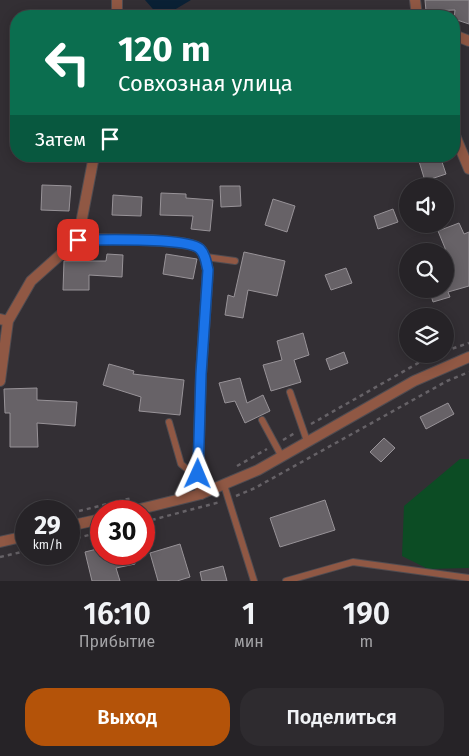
<!DOCTYPE html>
<html lang="ru">
<head>
<meta charset="utf-8">
<style>
  :root { --surface:#262327; --page:#2e2b2f; --text:#f1f3f6; --muted:#a4a4a7; --line:#424044; --accent:#b45309 }
  body { margin:0; font-family:"Fira Sans",sans-serif; background:var(--page); color:var(--text); height:100vh; display:flex; flex-direction:column; font-size:19px; white-space:nowrap }
  * { box-sizing:border-box; margin:0 }
  p { font-size:16px; color:var(--muted) }
  .icon { flex:none; width:28px; height:28px; fill:none; stroke:currentColor; stroke-width:2; stroke-linecap:round; stroke-linejoin:round }
  .map { position:relative; height:581px; overflow:hidden }
  .drawer { display:flex; flex-direction:column; background:var(--surface); flex:1 }
  .drawer>* { flex:none }
  .hud { position:absolute; left:10px; top:10px; width:450px; height:152px; border-radius:20px; box-shadow:0 2px 12px #0003,0 0 0 1px var(--line); background:#0b6e4f; color:#fff; overflow:hidden }
  .controls { position:absolute; left:399px; top:178px; display:grid; gap:10px }
  .controls a { display:grid; place-items:center; width:55px; height:55px; border-radius:50%; background:var(--surface); box-shadow:0 2px 12px #0003,0 0 0 1px var(--line); font-size:25px }
  .speed { position:absolute; left:15px; top:500px; display:flex; gap:10px; font-size:25px; font-weight:700; text-align:center }
  .speed>* { display:grid; place-content:center; width:65px; height:65px; border-radius:50%; background:var(--surface); box-shadow:0 2px 12px #0003,0 0 0 1px var(--line); line-height:1 }
  .speed small { font-size:12px; font-weight:400 }
  .speed .limit { border:8px solid #d22; background:#fff; color:#111 }
  .pin { position:absolute; display:grid; place-items:center; width:42px; height:42px; color:#fff; margin:-21px; border-radius:10px; box-shadow:0 2px 8px #0006 }
  .me { position:absolute; width:55px; margin:-28px; rotate:1deg; stroke-linejoin:round; filter:drop-shadow(0 0 4px #0008) }
  .turn { display:flex; align-items:center; gap:18px; height:105px; padding:0 25px; font-size:22px }
  .turn .icon { width:65px; height:65px; stroke-width:2.5 }
  .turn b { display:block; font-size:35px; line-height:42px }
  .then { display:flex; align-items:center; height:48px; padding:0 25px; background:#0003; gap:10px; font-size:19px }
  .eta { display:flex; justify-content:space-evenly; align-items:center; height:85px; text-align:center }
  .eta b { font-size:30px; font-weight:600; line-height:35px }
  .button { display:flex; gap:10px; margin-top:auto; padding:10px 25px }
  .button a { flex:1; height:58px; border-radius:20px; background:var(--accent); color:#fff; font-size:20px; font-weight:600; line-height:58px; text-align:center }
  .button a+a { background:var(--page); color:var(--text) }
  .map>svg:first-child { display:block }
</style>
</head>
<body>
<div class="map">
<svg width="469" height="581" viewBox="0 0 469 581">
  <rect width="100%" height="100%" fill="#332f34"/>
  <!-- green -->
  <path fill="#0c4c24" d="M460,459H469V568L428,569L402,556L404,506Z"/>
  <!-- water -->
  <path fill="#0a2135" d="M145,0H191L164,16H159Z"/>
  <!-- building -->
  <path fill="#676267" stroke="#989398" d="M425,0H469V24L454,19L455,10L426,11Z
    M424,156H440L446,174L425,181L418,158Z
    M42,185L71,186L69,211L41,210Z
    M220,186H240L241,206L221,207Z
    M161,193L186,194V198L213,200L210,231L191,229L193,216L160,215Z
    M113,195L142,197L141,216L112,215Z
    M273,199L295,206L287,232L265,225Z
    M393,209L398,222L378,229L374,216Z
    M459,223L464,234L469,232V286L448,292L450,297L433,302L429,289H445V248L438,231Z
    M244,252L285,261L277,296L248,290L243,318L225,315L228,295L234,297Z
    M107,254L123,255L122,277L89,275V290H63L64,261H106Z
    M166,254L197,259L193,279L163,274Z
    M346,268L352,283L331,290L325,275Z
    M303,333L309,355L294,360L301,382L271,391L263,365L282,360L277,341Z
    M344,352L348,363L330,370L326,359Z
    M109,364L134,371L133,374L184,380L180,415L139,411L141,397L103,385Z
    M240,378L247,403L263,395L270,411L245,423L235,401L225,403L219,383Z
    M37,388V400L77,402L75,426L37,423L38,447H10V413H5L4,389Z
    M448,403L454,414L426,429L420,417Z
    M384,438L395,448L381,462L370,452Z
    M325,500L335,530L280,547L270,518Z
    M180,544L190,577L177,581H158L150,553Z
    M101,548V554H133L135,564L116,568L120,581H92L85,552Z
    M223,566L227,581H202L200,572Z"/>
  <g fill="none" stroke-linecap="round" stroke-linejoin="round">
    <!-- service casing -->
    <g stroke="#504c51" stroke-width="8">
      <path id="service" d="M206,257L235,261
        M290,392L307,441
        M262,420L282,457
        M169,422L181,464L187,469L198,474
        M224,485L254,581
        M286,581L353,562L469,578"/>
    </g>
    <!-- minor casing -->
    <g stroke="#504c51" stroke-width="12">
      <path id="minor" d="M415,0L417,16
        M117,16V0
        M454,35L469,41
        M454,133L469,169
        M78,239L94,156
        M0,319L8,321L31,281L78,239C98,240 188,237 200,249C206,255 206,263 208,270L201,374L198,474L201,494
        M0,381L8,321"/>
    </g>
    <!-- tertiary casing -->
    <g stroke="#504c51" stroke-width="12">
      <path id="tertiary" d="M132,511L201,494L258,470L414,381L469,357
        M69,526L101,519
        M0,542L26,536"/>
    </g>
    <!-- path -->
    <path stroke="#666267" stroke-width="2.5" stroke-dasharray="4 4" stroke-linecap="butt" d="M445,351L469,343
      M311,424L420,362L439,354
      M283,440L295,433
      M237,466L267,449
      M236,496L255,488L447,381L469,372
      M79,511L132,498
      M144,522L220,502
      M69,540L101,532
      M0,557L26,551"/>
    <!-- service -->
    <use href="#service" stroke="#905844" stroke-width="6"/>
    <!-- minor -->
    <use href="#minor" stroke="#905844" stroke-width="10"/>
    <!-- tertiary -->
    <use href="#tertiary" stroke="#905844" stroke-width="10"/>
  </g>
  <g fill="none" stroke-linecap="round" stroke-linejoin="round">
    <!-- route casing -->
    <g stroke="#114b97" stroke-width="12">
      <path id="route" d="M78,240C99,240 188,237 200,249C206,255 206,263 208,270L201,374L198,474"/>
    </g>
    <!-- route -->
    <use href="#route" stroke="#1a73e8" stroke-width="9"/>
  </g>
</svg>
<div class="controls">
<a><svg class="icon" aria-label="sound" viewBox="0 0 24 24"><path d="M4 9h4l5-4v14l-5-4H4zM17 9q2 3 0 6"/></svg></a>
<a><svg class="icon" aria-label="search" viewBox="0 0 24 24"><circle cx="10" cy="10" r="6"/><path d="M15 15l6 6"/></svg></a>
<a><svg class="icon" aria-label="layers" viewBox="0 0 24 24"><path d="M12 4l9 5-9 5-9-5zM3 14l9 5 9-5"/></svg></a>
</div>
<div class="speed"><div>29<small>km/h</small></div><div class="limit">30</div></div>
<div class="pin" style="left:78px;top:240px;background:#d93025"><svg class="icon" aria-label="arrive" viewBox="0 0 24 24"><path d="M6 21V4h12l-3 4 3 4H6"/></svg></div>
<svg class="me" style="left:198px;top:474px" viewBox="-20 -20 40 40"><path d="M0-17L14 15 0 8-14 15z" fill="#1a73e8" stroke="#fff" stroke-width="4"/></svg>
<div class="hud">
<div class="turn"><svg class="icon" aria-label="left" viewBox="0 0 24 24"><path d="M17 20v-9H6M10 6l-5 5 5 5"/></svg><div><b>120 m</b>Совхозная улица</div></div>
<div class="then">Затем<svg class="icon" aria-label="arrive" viewBox="0 0 24 24"><path d="M6 21V4h12l-3 4 3 4H6"/></svg></div>
</div>
</div>
<section class="drawer">
<div class="eta">
<div><b>16:10</b><p>Прибытие</p></div>
<div><b>1</b><p>мин</p></div>
<div><b>190</b><p>m</p></div>
</div>
<div class="button"><a>Выход</a><a>Поделиться</a></div>
</section>
</body>
</html>
